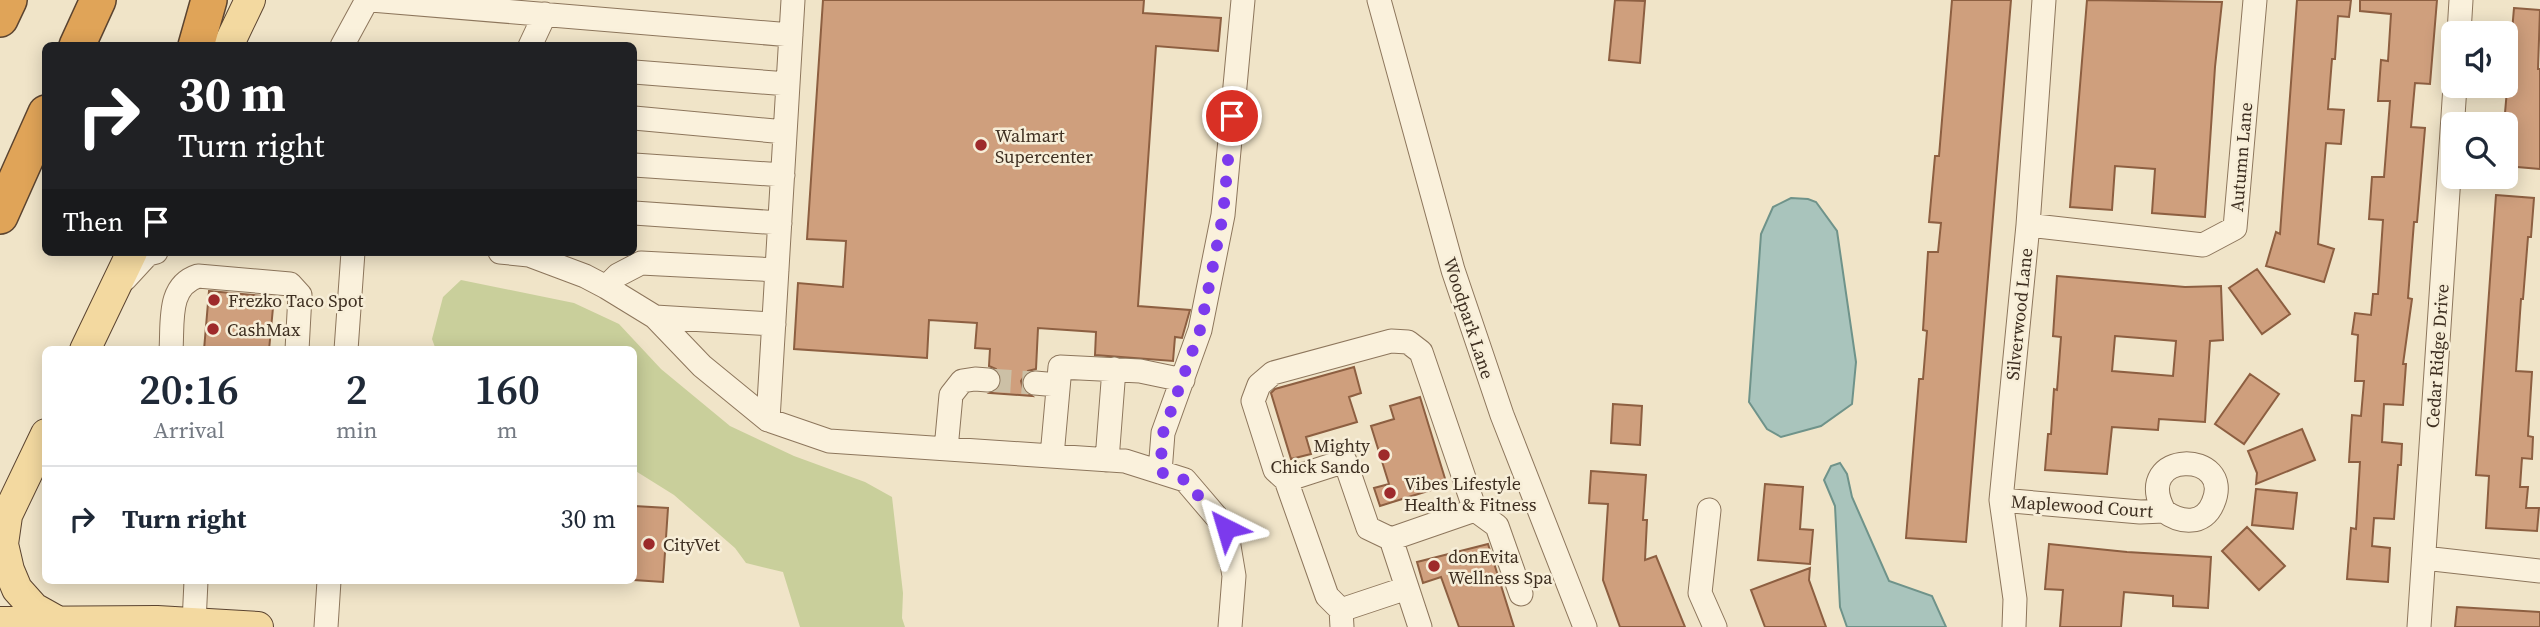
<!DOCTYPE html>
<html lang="en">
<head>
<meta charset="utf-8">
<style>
  :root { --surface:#fff; --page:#f6f6f7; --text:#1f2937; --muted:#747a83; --line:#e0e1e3 }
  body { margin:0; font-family:"Source Serif 4",serif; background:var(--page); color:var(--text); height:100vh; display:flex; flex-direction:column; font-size:26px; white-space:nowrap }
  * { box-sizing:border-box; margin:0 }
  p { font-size:23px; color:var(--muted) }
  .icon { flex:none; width:38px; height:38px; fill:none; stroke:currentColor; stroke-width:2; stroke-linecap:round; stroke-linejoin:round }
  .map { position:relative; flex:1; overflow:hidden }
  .side { position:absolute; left:42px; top:346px; width:595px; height:238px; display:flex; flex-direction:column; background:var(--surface); border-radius:10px; box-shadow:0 4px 18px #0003 }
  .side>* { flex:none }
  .top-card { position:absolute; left:42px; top:42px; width:595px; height:214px; border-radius:10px; box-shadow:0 4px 18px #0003; background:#202124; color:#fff; overflow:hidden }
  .tools { position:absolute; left:2441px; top:21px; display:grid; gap:14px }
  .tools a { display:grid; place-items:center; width:77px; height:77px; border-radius:10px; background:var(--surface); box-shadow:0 4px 18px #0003; font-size:35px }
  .pin { position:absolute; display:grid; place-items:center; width:60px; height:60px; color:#fff; margin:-30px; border:4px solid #fff; border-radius:50%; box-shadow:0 2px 7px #0007 }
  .me { position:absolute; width:77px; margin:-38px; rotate:320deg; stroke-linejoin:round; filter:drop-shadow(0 0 5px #0008) }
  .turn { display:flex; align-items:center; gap:24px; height:147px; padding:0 21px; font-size:32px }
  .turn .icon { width:91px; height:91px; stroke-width:2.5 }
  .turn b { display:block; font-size:49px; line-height:60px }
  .then { display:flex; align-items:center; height:66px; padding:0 21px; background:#0003; gap:14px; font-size:26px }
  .eta { display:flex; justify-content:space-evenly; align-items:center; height:119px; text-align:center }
  .eta b { font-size:42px; font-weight:600; line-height:49px }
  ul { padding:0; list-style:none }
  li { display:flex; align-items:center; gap:21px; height:105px; padding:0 21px; border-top:2px solid var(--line) }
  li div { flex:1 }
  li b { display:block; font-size:26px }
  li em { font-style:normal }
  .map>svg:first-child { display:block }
</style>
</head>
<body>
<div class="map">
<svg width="2540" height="627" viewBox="0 0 2540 627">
  <rect width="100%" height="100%" fill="#f0e4c8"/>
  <!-- green -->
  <path fill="#c9cf9b" d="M461,280L574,303L619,324L661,369L730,426L794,456L865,482L892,497L903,593L902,618L905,627H800L783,572L746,563L735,548L674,495L634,470V350H436L432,339L443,297Z"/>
  <!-- water -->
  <path fill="#a9c4bc" stroke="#6f938a" stroke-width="2" d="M1791,198L1808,199L1816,202L1837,231L1856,362L1852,404L1821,426L1781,437L1767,429L1749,402L1761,234L1773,207Z
    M1840,463L1847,474L1852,497L1889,581L1932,596L1946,627H1847L1840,607L1835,506L1824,480L1831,466Z"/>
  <!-- building -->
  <path fill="#cf9f7d" stroke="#8d5f41" stroke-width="2" fill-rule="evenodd" d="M823,0H1144L1143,13L1221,18L1218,51L1156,46L1138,306L1190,310L1182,338L1175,337L1173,361L1095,355L1096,332L1038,328L1036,369L1028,371L1021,381L1023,389L1032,396L990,393L999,388L1002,380L996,369L989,366L990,349L975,348L977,323L929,320L927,358L794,349L798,283L843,287L846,241L807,239Z
    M1615,0L1645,1L1640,63L1609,60Z
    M1952,0H2011L1966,542L1906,538L1919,379H1923L1927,331L1923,330L1928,252H1938L1941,223L1929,222L1935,156H1939Z
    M2087,0L2222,2L2215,67L2205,217L2152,213L2155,169L2115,166L2112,210L2070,207Z
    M2297,0H2351L2349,17L2338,16L2335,59H2332L2328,109L2344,110L2341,144L2326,143L2318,244L2334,249L2324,282L2266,266L2276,232L2280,234Z
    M2360,0H2437L2430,84L2415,83L2411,127L2425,128L2417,222H2414L2408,298L2412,299L2403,364H2406L2403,405L2384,404L2382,442L2402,444L2401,465H2398L2394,519L2374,518L2372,546L2390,548L2388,582L2347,579L2351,528L2356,529L2360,462H2349L2352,415L2361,416L2364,381H2355L2358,335L2352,334L2355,313L2371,315L2373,294H2378L2383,220L2369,219L2372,177H2384L2390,101H2378L2381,60L2388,61L2391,14L2360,11Z
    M2514,8L2540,10L2538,69H2540V169L2506,166L2505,113Z
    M2496,195L2534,198L2531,237H2528L2523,299H2521L2516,371L2532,372L2528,436L2533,437L2532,459L2522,458L2520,487H2528L2526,508H2539L2537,531L2486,528L2489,476L2476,475Z
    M2257,269L2290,314L2262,334L2229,288Z
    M2057,276L2185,287L2221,286L2223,340L2210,341L2205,422L2159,419L2158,430L2112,427L2107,474L2045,470L2048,434H2051L2054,389L2057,390L2061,337L2053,336ZM2115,336L2176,341L2173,376L2112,371Z
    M209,291L274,297L269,350H204Z
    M1354,367L1361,393L1349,397L1357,422L1306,437L1311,454L1291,459L1271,393L1275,389Z
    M2250,374L2279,394L2244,444L2215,424Z
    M1420,397L1447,485L1380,506L1374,488L1389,484L1371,426L1394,419L1390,406Z
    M1613,404L1642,406L1640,445L1611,443Z
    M2302,429L2315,460L2256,484L2257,473L2248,451Z
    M1591,471L1646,475L1643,520H1647L1645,560L1656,556L1685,627H1620L1603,580L1608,504L1589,503Z
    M1765,484L1803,487L1800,529L1813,530L1810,564L1758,560Z
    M2256,489L2297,493L2293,529L2252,525Z
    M634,506L668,508L663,582L634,580Z
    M2247,527L2285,566L2259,590L2222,551Z
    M1488,544L1514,627H1459L1441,577L1423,583L1417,562Z
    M2049,544L2127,552L2211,557L2208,608L2173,606V596L2124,592L2121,627H2060L2063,590L2045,589Z
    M1810,568L1809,580L1826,627H1765L1751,590Z
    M2457,607L2540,612V627H2455Z"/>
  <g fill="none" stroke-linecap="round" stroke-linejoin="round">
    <!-- minor-tunnel -->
    <path stroke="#ccc0a6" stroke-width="23" stroke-dasharray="23 11" stroke-linecap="butt" d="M988,380L1035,383"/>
    <!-- minor casing -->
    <g stroke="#8d765c" stroke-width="25">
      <path id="minor" d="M371,0L791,35
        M1379,0L1453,270L1502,415L1585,627
        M2459,33L2461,0
        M342,46L367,0
        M530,46L545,14
        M634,72L788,84
        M634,118L785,132
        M634,165L783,175
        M634,213L780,223
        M2028,225L2203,245L2235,228L2255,0
        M500,252L529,255L585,276L606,287L655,317L702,366L768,420L829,441L1125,461L1185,480L1226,528L1234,576L1230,627
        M125,279L148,254L156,252
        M606,287L618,275L641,263L777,270
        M655,317L774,324
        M171,350C173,322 167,286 198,276L290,284L300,295L297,350
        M346,350L353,252
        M1035,383L1058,385
        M768,420L793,0
        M946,449L951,395L962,381L975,379L988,380
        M1052,456L1060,367L1140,371L1183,380
        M1107,460L1114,369
        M1160,472L1163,433L1200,330L1223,215L1243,0
        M1286,480L1345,461L1368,528L1391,539
        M2001,500L2140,512L2164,511C2180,523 2204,526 2213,503C2236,450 2131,449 2164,511
        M1475,510L1497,526L1521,594
        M1709,510L1700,593L1715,627
        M2424,558L2540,571
        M1341,610L1407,588
        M194,623L196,581
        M326,627L329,581
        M1342,627L1341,610L1327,596L1286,480L1275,470L1253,401L1259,385L1273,373L1391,341L1408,342L1421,352L1475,510L1391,539L1420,627
        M2014,627L2015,599L2001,500L2028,225L2044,0
        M2419,627L2455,86"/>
    </g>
    <!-- major casing -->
    <g stroke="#5b4430" stroke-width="32">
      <path id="major" d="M228,46L250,0
        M85,350L132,252
        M7,516L3,544L9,570L17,589L34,608L59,622
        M0,530L46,434
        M0,622L157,621L258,627"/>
    </g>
    <!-- highway casing -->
    <g stroke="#5b4430" stroke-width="38">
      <path id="highway" d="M0,19L9,0
        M77,46L98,0
        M196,46L209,0
        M0,216L46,113"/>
    </g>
    <!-- minor -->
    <use href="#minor" stroke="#faf1dc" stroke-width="23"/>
    <!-- major -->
    <use href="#major" stroke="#f3d9a0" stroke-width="30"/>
    <!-- highway -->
    <use href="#highway" stroke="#e0a458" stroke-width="35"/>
  </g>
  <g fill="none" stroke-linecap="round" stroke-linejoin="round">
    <!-- route -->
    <path stroke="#7c3aed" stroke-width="12" stroke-dasharray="0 21.6" d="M1226,528L1185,480L1160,472L1163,433L1200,330L1208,291L1223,215L1232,116"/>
  </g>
  <!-- markers -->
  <g fill="#9e2a2b" stroke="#f7eed8" stroke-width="2.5">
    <circle cx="981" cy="145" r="7"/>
    <circle cx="214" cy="300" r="7"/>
    <circle cx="213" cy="329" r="7"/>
    <circle cx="1384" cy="455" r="7"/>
    <circle cx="1390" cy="493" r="7"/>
    <circle cx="649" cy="544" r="7"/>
    <circle cx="1434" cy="566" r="7"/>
  </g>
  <g text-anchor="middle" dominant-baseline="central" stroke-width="5" stroke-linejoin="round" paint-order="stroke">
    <!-- poi labels -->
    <g font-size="18" fill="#3d2e20" stroke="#f7eed8" text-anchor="start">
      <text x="995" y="135">Walmart<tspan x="995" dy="21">Supercenter</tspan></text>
      <text x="228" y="300">Frezko Taco Spot</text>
      <text x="227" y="329">CashMax</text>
      <text x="1370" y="445" text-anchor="end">Mighty<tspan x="1370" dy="21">Chick Sando</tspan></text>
      <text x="1404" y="483">Vibes Lifestyle<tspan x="1404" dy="21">Health &amp; Fitness</tspan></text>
      <text x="663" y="544">CityVet</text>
      <text x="1448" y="556">donEvita<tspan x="1448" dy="21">Wellness Spa</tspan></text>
    </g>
    <!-- street labels -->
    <g font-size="18" fill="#3d2e20" stroke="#f7eed8">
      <text transform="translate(2241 157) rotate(-85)">Autumn Lane</text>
      <text transform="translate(2019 314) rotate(-84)">Silverwood Lane</text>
      <text transform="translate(1469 318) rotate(72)">Woodpark Lane</text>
      <text transform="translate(2437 356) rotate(-86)">Cedar Ridge Drive</text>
      <text transform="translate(2082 506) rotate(4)">Maplewood Court</text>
    </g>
  </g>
</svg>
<div class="tools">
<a><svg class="icon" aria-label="sound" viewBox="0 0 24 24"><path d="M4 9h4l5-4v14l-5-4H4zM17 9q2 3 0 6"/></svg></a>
<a><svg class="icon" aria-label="search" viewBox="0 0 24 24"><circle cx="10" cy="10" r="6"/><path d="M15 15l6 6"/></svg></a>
</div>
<div class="pin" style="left:1232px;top:116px;background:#d93025"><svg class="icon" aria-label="arrive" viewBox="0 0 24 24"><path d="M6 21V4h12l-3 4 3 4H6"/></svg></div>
<svg class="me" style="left:1226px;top:528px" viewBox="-20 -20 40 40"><path d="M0-17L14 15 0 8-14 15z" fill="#7c3aed" stroke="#fff" stroke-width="4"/></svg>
<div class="top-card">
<div class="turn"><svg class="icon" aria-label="right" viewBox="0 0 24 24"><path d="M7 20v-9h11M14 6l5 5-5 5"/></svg><div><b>30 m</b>Turn right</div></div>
<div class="then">Then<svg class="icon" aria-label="arrive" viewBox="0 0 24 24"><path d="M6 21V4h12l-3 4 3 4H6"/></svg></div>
</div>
<section class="side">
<div class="eta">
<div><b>20:16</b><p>Arrival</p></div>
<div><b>2</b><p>min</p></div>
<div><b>160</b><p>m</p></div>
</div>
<ul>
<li><svg class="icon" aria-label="right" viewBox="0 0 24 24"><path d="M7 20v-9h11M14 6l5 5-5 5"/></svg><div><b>Turn right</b></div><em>30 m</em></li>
</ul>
</section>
</div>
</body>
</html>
